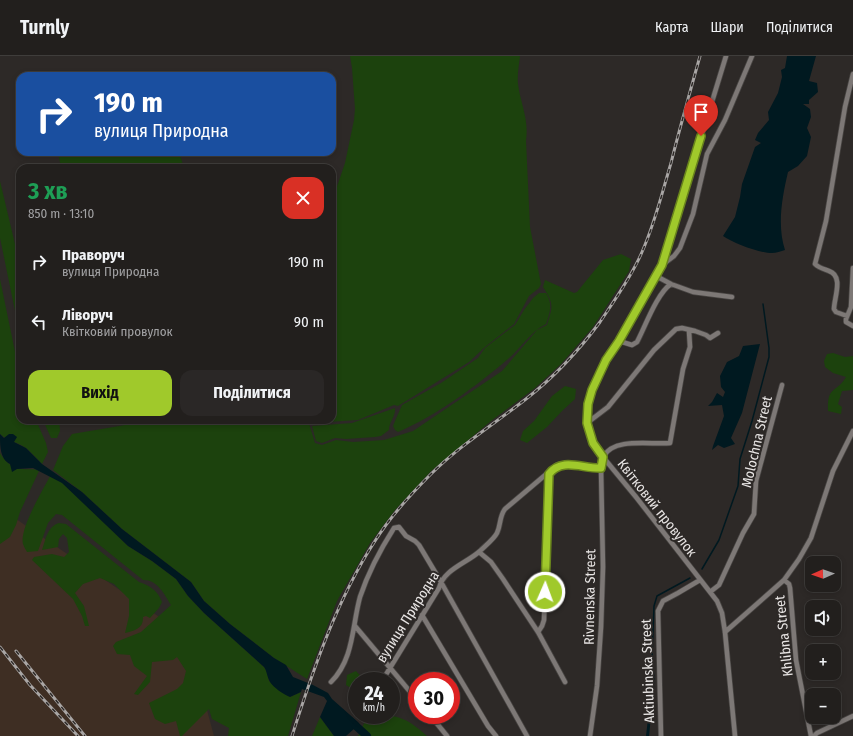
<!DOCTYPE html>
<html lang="uk">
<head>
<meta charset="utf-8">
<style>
  :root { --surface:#221f1d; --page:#2a2726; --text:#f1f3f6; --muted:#a2a2a4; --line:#3f3d3b; --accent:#a0c92b }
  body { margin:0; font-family:"Fira Sans Condensed",sans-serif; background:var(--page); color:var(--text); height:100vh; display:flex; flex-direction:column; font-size:15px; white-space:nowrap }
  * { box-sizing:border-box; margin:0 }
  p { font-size:13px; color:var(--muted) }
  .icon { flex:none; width:22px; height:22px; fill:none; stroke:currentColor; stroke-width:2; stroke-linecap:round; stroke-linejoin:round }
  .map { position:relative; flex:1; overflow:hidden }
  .details { position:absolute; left:16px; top:108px; width:320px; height:260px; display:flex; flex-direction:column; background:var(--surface); border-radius:12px; box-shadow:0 2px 6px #0003,0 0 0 1px var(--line) }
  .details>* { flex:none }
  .banner { position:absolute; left:16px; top:16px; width:320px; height:84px; border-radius:12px; box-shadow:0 2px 6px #0003,0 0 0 1px var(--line); background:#1a4fa0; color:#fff; overflow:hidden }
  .needle { width:26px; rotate:268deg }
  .buttons { position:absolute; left:805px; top:500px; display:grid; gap:8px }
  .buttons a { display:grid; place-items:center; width:36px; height:36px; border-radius:8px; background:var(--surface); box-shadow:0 2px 6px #0003,0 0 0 1px var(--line); font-size:20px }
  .speed { position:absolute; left:348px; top:616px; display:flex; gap:8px; font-size:20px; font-weight:700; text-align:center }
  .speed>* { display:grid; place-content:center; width:52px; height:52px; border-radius:50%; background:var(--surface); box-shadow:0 2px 6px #0003,0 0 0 1px var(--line); line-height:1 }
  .speed small { font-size:10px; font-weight:400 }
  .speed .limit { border:6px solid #d22; background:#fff; color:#111 }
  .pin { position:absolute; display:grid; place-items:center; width:34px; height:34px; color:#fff; margin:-41px -17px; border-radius:50% 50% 50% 0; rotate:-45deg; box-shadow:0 0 4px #0007 }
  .pin .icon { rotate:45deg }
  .me { position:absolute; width:44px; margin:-22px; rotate:2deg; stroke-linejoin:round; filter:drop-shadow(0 0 3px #0008) }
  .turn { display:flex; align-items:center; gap:14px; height:84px; padding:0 12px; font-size:18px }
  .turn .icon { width:52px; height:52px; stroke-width:2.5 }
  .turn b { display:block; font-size:28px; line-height:34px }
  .round { display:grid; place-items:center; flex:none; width:42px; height:42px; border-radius:12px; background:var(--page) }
  .head { display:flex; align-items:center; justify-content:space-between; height:68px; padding:0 12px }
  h1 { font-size:24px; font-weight:700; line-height:30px; color:#1e9e55 }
  .button { display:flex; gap:8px; margin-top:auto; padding:8px 12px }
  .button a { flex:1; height:46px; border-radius:12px; background:var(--accent); color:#111; font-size:16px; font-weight:700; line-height:46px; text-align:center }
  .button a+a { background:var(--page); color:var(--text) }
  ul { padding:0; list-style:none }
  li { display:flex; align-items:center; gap:12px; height:60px; padding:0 12px }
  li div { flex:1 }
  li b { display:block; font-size:15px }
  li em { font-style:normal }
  header { display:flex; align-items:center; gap:24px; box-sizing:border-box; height:56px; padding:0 20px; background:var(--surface); border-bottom:1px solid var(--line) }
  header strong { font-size:19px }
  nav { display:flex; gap:22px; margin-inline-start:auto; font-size:14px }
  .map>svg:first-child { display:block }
</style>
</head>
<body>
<header>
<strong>Turnly</strong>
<nav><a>Карта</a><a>Шари</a><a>Поділитися</a></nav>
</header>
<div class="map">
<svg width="853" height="680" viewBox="0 0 853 680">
  <rect width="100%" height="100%" fill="#2d2927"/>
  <!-- industrial -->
  <path fill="#3e2e23" d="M0,452L187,580L214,680H0Z"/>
  <!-- green -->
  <path fill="#1c420d" d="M350,0H520C519,9 517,19 518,28C521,50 529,62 526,85L530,171L541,228L539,232L529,240L514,268L485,291L469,306L398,350L394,349L358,364L312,367L311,364H332V145L345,107L354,64L355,53L352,12Z
    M58,96H179L184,112H61Z
    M0,125L20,209V279L0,182Z
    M621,198L631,203L629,215L593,271L561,308L535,332L491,365L431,415L395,454L370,487L337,545L307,623L274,602L230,568L204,545L191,526L122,473L82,436L53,414L63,390L72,378L131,368L142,364H308L315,387L322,389L336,384L353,386L384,384L413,375L502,315L537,274L547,269C553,250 554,248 543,231L545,224L574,237L577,236L603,204Z
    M0,223L20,320V364H36L46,387L48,396L42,408C37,403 32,397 26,392C18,386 7,385 0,378Z
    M539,237H546C553,248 550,257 546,268C530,276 521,292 508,303C478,329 434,361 398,376L395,374L393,370L395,365L402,349L441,327L478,302L485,292L515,269L524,254L533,242Z
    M833,297L845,301L853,300V334L842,335L838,348L842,351L841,358L828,355C827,329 836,338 846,321L833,317L825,311L824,305L827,298Z
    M565,330L576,333L575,343L562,355L547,371L527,387L520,384L523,375L534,365L552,340Z
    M395,352C396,360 389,366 389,374L381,380L375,381L346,383L335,382L322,387L316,385L312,370L352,367Z
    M43,364H59L60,375L57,382H51Z
    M0,397C5,405 12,413 23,413C30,414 33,412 39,415L20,456L16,469L10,481L0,488Z
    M50,420L62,426L128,490L152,505L176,523L188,540L204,557L264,611L267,616L269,625L290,641L301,636L288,680H228L229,672L212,663L209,653L182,680H180L176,665L165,668L155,663L149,647L177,633L183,627L186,615L177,601L173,604L152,606L150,626L138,639L134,638L147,620L134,610L130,599L117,598L113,590L116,586L141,576L171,549C164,538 158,524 143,524L62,459L56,458L48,467L38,495L27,496C26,494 24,491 23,488C19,473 43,434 50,420Z
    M59,467L66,468L139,526C151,530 158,535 162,546L159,552L150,562L146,560L143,561C144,572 134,575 125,577L129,560V543L114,528L100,522L83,528L75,537L84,550L89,570H85L82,560L73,543L32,504L34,501L52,498L64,501L69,496L67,482L63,478L59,483L58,491L42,494C46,483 47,471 59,467Z
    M356,615L365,625H357V636L346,629L347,619Z
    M368,659C397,659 405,660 427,680H358Z
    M320,661L334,680H341H312Z"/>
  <!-- water -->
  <path fill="#001920" d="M787,0H816L809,25L817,27L818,36L809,44V48H803L810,53L811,61L807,72L811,81L807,100L798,110L788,116C782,142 777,169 785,194C781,195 776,197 772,197C759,197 733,187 723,180L735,161L740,141L742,128L755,91L761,87L755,84L758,77L769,64L768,56L778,37L782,21L781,14L785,12Z
    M760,288L742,357L731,382L735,388L724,392L718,389L712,394L713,390L724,360L722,349L708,350L712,346L717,337L723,341L725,336L721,331L720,320L727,306L739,300L743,290Z
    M0,378L4,382L9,378H13L17,381L14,386L26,392L42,408L82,436L122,473L191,526L204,545L230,568L274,602L286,609L293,621L313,629L328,637L332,643L358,666L363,674V677L355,672L346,680H334L320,661L327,645L324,641L302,633L301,636L290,641C283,638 274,632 270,626C267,621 267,615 264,611L204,557L188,540L176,523L152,505L128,490L62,427L33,412L17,413L12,416L10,408C0,403 0,390 0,378Z
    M652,601L655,622L649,680H646L653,619Z"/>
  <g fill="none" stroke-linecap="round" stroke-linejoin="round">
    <!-- stream -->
    <path stroke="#001920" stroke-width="1.5" d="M702,513L719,484L738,430L740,403L752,365L769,301V292L763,248
      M652,601L654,550L657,540L690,522"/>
    <!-- river -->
    <path stroke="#001920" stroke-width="8" d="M356,670L367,680"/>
    <!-- minor casing -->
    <g stroke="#484543" stroke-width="6">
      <path id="minor" d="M726,0L662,209L619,285L606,304L591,334L587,348V367L593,387L603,401L636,441L717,545L722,557L725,576L735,680
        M662,209L674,200L680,192L693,158L707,98L725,64L752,0
        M853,212L851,251L846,263V266L853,270
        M671,228L693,236L732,241
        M847,260L836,256L834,253C834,242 844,220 829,215C824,213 819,212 815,208L826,165L845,51L853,18
        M619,285L632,289L637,286C645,271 657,237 671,228L656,220
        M587,367L608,351L654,294L676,273L682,272L695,275L706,279L710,282L718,277
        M479,496L491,506L503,523L538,576L565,626
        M784,524L789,528L790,532L796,604L811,680
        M710,536L719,529L743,477L754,458L756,425L782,329
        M422,559L488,670L496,680
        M355,570L417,644
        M538,576L542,570L544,564L549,417
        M725,576L784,524L799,503L811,482L833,415L853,375
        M382,625L439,532C444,513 467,507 480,495C485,490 494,483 497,477C501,469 499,461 505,453L557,409L563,408L601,412
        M331,626C354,603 352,570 360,541C368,517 380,494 394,472L399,471L406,480L415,485L419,489L441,526L527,680
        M430,659L447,680
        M590,680L597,630L601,571L603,511L601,412C602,408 602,403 604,400C614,381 652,389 670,387L683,313L690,291L689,275
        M661,680L658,555L663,545L678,537L700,524
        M814,680L817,677L853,660"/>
    </g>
    <!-- minor -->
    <use href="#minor" stroke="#7d7876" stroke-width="4.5"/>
    <!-- rail casing -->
    <g stroke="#a9a6a5" stroke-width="3">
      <path id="rail" d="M0,591L30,629L78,680
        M16,595L85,680
        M292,680C313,614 337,543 375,485C390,461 410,439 430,419C459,390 494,368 526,343C553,322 580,293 600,266C614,245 632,220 642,196C655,167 662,137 671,107C680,71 690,36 700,0"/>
    </g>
    <!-- rail -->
    <use href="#rail" stroke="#2d2927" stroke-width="1.5" stroke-dasharray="4.5" stroke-linecap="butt"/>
  </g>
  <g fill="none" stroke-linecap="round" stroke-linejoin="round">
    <!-- route casing -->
    <g stroke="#68831c" stroke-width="10">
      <path id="route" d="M545,536L549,418C562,401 583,413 601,412L603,401L593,387L587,367L588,348L592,334L606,304L619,285L662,209L701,80"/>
    </g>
    <!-- route -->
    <use href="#route" stroke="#a0c92b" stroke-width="7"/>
  </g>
  <g text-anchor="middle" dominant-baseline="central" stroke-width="4" stroke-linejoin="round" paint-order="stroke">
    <!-- street labels -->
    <g font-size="14" fill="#e8e5e4" stroke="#2d2927">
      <text transform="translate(757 386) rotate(-77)">Molochna Street</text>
      <text transform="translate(657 452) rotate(52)">Квітковий провулок</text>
      <text transform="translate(590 541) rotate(-89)">Rivnenska Street</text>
      <text transform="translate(408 561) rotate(-58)">вулиця Природна</text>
      <text transform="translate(784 580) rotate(-96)">Khlibna Street</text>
      <text transform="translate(648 615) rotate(-92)">Aktiubinska Street</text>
    </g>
  </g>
</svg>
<div class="buttons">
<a><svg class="needle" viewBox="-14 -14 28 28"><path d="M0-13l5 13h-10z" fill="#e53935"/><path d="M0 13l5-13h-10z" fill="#a2a2a4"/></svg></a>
<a><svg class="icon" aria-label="sound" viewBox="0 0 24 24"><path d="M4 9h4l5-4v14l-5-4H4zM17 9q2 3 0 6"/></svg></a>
<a>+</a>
<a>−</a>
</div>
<div class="speed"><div>24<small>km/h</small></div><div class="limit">30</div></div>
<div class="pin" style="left:701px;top:80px;background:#d93025"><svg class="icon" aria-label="arrive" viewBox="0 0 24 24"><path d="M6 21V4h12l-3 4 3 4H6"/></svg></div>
<svg class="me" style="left:545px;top:536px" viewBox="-20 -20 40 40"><circle r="17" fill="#a0c92b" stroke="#fff" stroke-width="3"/><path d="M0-11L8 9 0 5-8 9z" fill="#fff"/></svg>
<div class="banner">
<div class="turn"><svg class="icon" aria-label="right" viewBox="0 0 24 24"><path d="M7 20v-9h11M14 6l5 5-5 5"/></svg><div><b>190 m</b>вулиця Природна</div></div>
</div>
<section class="details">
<div class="head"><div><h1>3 хв</h1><p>850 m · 13:10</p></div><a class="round" style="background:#d93025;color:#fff"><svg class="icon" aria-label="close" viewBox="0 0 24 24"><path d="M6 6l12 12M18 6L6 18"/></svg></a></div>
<ul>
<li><svg class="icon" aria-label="right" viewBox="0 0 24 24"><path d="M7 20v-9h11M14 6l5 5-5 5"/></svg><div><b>Праворуч</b><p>вулиця Природна</p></div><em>190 m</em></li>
<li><svg class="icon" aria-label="left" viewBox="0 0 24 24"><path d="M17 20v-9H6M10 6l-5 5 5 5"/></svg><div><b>Ліворуч</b><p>Квітковий провулок</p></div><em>90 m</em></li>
</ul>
<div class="button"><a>Вихід</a><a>Поділитися</a></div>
</section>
</div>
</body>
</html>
